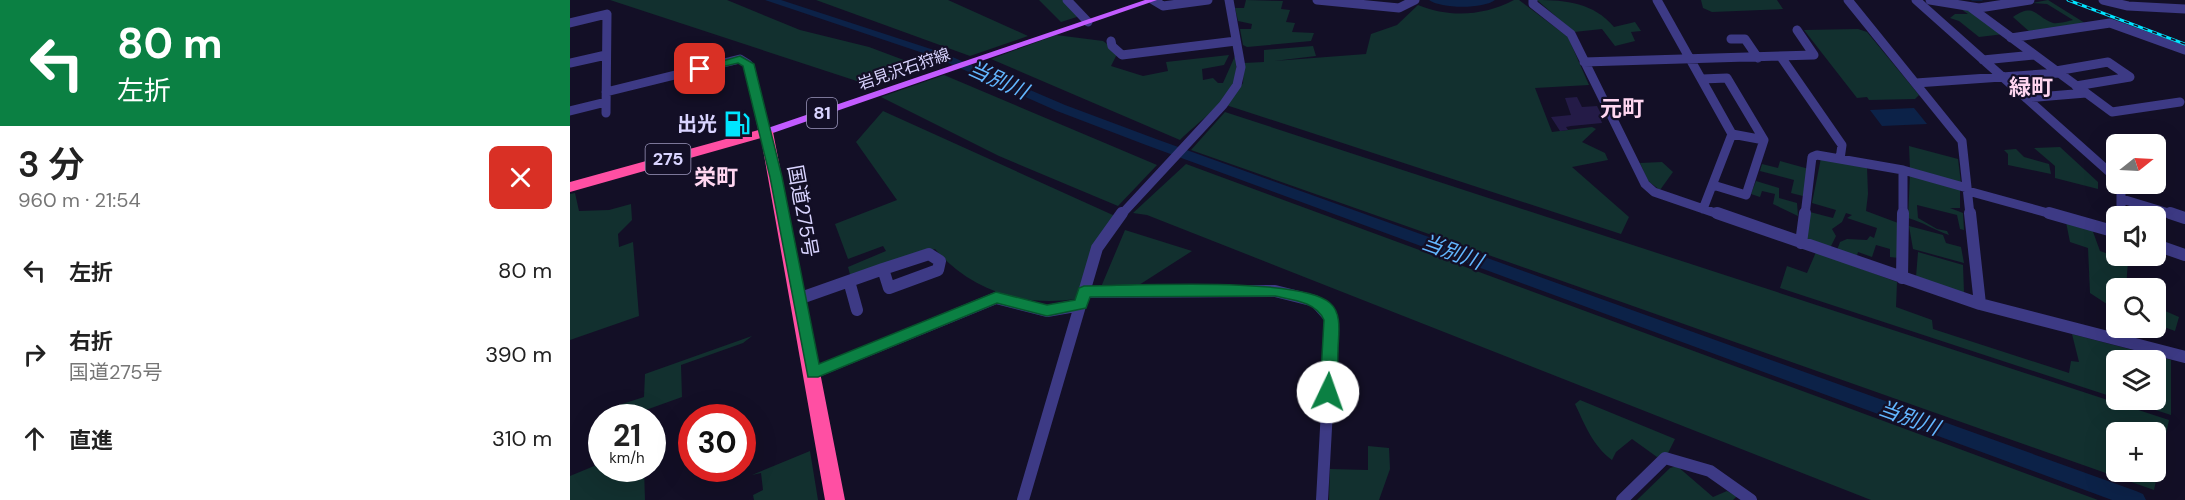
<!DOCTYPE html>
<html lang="ja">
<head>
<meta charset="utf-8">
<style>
  :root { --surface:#fff; --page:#f2f2f2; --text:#222; --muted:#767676 }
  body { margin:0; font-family:"DM Sans","Noto Sans JP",sans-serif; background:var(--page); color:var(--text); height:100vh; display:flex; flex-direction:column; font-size:22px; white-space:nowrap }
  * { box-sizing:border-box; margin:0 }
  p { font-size:20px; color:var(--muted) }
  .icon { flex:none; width:33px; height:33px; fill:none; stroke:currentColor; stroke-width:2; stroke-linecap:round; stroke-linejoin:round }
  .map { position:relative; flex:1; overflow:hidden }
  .side { display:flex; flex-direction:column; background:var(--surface); width:570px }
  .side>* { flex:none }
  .top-card { background:#0b8043; color:#fff; overflow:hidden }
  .needle { width:39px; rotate:72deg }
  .tools { position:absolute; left:1536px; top:134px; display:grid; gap:12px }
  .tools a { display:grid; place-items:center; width:60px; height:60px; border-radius:9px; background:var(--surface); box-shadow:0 6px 24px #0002; font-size:30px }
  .speed { position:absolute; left:18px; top:404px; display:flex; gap:12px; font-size:30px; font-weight:700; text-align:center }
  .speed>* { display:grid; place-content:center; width:78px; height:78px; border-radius:50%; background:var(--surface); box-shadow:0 6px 24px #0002; line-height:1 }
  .speed small { font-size:15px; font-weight:400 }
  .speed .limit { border:9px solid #d22; background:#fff; color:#111 }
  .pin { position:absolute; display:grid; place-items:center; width:51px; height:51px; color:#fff; margin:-26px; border-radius:12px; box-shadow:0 3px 9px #0006 }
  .me { position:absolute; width:66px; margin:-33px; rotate:3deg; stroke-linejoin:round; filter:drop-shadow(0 0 4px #0008) }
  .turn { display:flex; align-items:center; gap:21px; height:126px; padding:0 18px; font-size:27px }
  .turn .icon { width:78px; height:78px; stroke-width:2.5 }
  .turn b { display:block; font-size:42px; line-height:51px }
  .round { display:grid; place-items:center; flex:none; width:63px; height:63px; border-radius:9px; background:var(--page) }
  .overview { display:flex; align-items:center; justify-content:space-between; height:102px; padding:0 18px }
  h1 { font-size:36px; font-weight:600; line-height:45px }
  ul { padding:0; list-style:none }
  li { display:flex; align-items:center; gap:18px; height:84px; padding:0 18px }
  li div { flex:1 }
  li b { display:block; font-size:22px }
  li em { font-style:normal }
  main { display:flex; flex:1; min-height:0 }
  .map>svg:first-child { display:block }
</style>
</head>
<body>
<main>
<section class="side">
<div class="top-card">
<div class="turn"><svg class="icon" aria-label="left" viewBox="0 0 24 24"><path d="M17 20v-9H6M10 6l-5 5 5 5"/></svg><div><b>80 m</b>左折</div></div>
</div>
<div class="overview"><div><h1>3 分</h1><p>960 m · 21:54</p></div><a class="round" style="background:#d93025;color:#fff"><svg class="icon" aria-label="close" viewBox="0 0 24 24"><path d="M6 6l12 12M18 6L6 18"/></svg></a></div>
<ul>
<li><svg class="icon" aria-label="left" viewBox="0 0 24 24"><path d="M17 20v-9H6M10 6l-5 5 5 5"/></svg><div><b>左折</b></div><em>80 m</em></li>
<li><svg class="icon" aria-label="right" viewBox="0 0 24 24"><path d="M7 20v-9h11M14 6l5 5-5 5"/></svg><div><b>右折</b><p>国道275号</p></div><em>390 m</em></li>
<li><svg class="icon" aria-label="ahead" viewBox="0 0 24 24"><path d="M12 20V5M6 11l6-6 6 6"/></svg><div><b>直進</b></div><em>310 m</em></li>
</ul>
</section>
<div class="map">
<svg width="1615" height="500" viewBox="0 0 1615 500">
  <rect width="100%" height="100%" fill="#130f26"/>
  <!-- green -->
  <path fill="#12302f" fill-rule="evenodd" d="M40,0H157L230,30L299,47L355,68L302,86Z
    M246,0H378L458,36L400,56Z
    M469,0H493L510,16L491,22Z
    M676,0L713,1L711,9L720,10L716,22L725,23L722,32L744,33L741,41L677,47L673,45L670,29H681L682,24L668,21L665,8H674Z
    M944,0H949L998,37L1019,85L965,88L982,132L1022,127L1026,129L1012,142L1035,153L1038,160L1002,167L1059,217L1051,234L656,105L673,83L674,63L694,62V50L743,46L746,56L704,61L796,54L801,34L827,25L848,5C880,18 913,16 944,0Z
    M967,0C996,0 1024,3 1044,27L1065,22L1071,31L1061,32L1065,41L1045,46L1032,29L1004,32Z
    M1131,0H1207L1213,9L1142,12L1133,8Z
    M1478,0L1518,25L1461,33L1443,17C1465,2 1465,17 1483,23C1489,24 1498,21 1503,20L1477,4L1462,3Z
    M1391,9L1401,11L1434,34L1409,37L1389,21L1380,18L1385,14H1398Z
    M1288,29L1297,32L1349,95L1345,99L1299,100L1297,97L1287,98L1234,30Z
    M486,35L533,41L548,52L541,66L573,76L598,71L596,62L659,55L654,65L632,69L633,80L643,78L648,83H653L665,56C666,66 668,76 664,85C656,102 625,125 610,140L421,59Z
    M374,75L587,165L548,206L429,156L311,97Z
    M313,111L545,216C523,240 516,268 506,299C452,307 402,291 365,249L281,278L278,267L316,251L313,246L278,259L265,224L327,200L286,142Z
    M655,112L1599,420L1584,490L621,150ZM1546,432H1586V471H1546Z
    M1339,146L1388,159L1391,183L1340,169Z
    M1490,147L1528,182V189L1485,178V166L1464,148Z
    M1446,149L1454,157L1479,164L1481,174L1438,165V154L1434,150Z
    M1251,158L1297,167L1298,194L1296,211L1328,223L1329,258L1320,257V249L1306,245L1302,257L1288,252L1286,259L1266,253L1270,242L1277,239L1297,240L1300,236L1304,238L1307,228L1277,218L1282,215L1276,213L1272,222L1262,229L1266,236L1259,250L1235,242L1240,212L1263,218L1266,210L1242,203Z
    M1210,161L1239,169L1233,196L1221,193L1224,180L1190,171L1192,164L1208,168Z
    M1092,162L1103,172L1090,190L1078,181L1070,163Z
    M616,164L1528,500H1301L577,215L563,213Z
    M1340,174L1390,188V208H1380L1393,213L1394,230L1390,229L1387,215L1347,205L1348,218L1367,229L1377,231L1379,235C1364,230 1353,222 1338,218Z
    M1186,181L1209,188V198L1227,203L1228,216L1203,204L1205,194L1192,191L1190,197L1181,194Z
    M5,193L9,211L39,210L61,204L62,220L48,234L49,247L63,242L69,316L0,340V194Z
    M1496,222L1522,229L1530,251L1558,261L1556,288H1546V310L1520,293L1518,248L1500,242Z
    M1339,226L1373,235L1376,243L1391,247L1394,263L1343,249Z
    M555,230L622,251L569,285L531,287Z
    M1246,252L1327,282L1326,307L1362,320L1363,329L1499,373L1501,361L1509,362L1502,334L1601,360V415L1551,399H1586V360H1546V398L1210,288L1217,266L1237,273Z
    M1348,252L1393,265L1394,293L1346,277Z
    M1586,307L1609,317L1605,331L1586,324Z
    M182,336L173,343L111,365L112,397L73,411V417H49V405L74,397L75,374Z
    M1010,400L1105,439L1098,453L1087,457L1062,439L1046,452L1042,460C1023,446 1015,425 1005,404Z
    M31,438L32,468H74L75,500H0V476L29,464Z
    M798,446L819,448L820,469L809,500H759L760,469L798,470Z
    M240,451L248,500H184L183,495L193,490L191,473L182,475Z
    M1107,466L1143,497L1157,491L1167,496L1163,500H1067L1100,468Z"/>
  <!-- water -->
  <path fill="#0c2248" d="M1344,108L1357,124L1312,126L1300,110Z"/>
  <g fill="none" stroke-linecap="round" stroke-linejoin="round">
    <!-- stream -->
    <path stroke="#0c2248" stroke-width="1.5" d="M1402,0H1412"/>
    <!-- river -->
    <path fill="#0c2248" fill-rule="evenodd" d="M195,0H211L373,53L495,105L586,139L1566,491L1573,494L1576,500H1542L576,145L487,111L365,57Z
      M859,0H925C914,9 871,9 859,0Z"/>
  </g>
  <!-- building -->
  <path fill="#241b47" d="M1007,97L1012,107L1027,106L1034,120H1031L1032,123L1001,126L996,127L998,130L990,131L981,117L1001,115L995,98Z"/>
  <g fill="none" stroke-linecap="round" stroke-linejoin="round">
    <!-- minor-far1 -->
    <path stroke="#3d3a85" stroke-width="9" d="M497,0L518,22
      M583,0L593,6L638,0
      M747,0L829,8L845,0
      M963,0V4L1001,34L1075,184L1084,192L1151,215
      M1087,0L1162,134L1133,209
      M1278,0L1392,141L1400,215
      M1346,0L1546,178
      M1360,0L1409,8L1460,0
      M1533,0L1558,6L1615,9
      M1400,7L1542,112L1610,102
      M0,23L37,14L36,113
      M1227,30L1244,55
      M1441,38L1540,23L1615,50
      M1161,39H1175L1188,58
      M541,41L542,46L552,55L666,41
      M1211,57L1272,145L1270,159
      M1413,60L1464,55
      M1014,62L1244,55
      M0,63L36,55
      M1486,71L1538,62L1560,77L1506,86
      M1132,79L1157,78L1194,140L1176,195L1143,185
      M1346,83L1488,73
      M36,92L170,59L178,64L192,127L196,132
      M1456,98L1516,93
      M0,111L36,102
      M1162,134L1194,140
      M1551,183V215
      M1398,191L1485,215
      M1552,199L1605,215
      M551,215L653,105L667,85L671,67L659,0
      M1235,215L1242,157L1247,155L1333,170L1397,188
      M1333,215V170"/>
    <!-- minor -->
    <path stroke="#3d3a85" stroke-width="12" d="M1147,213L1410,304L1615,357
      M1400,213L1410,304
      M1479,213L1546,232
      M1600,213L1615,218
      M1551,216V213
      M1231,243L1235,213
      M1586,245L1615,255
      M359,254L370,261L368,270L319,288L313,269Z
      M1332,278L1333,213
      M279,281L313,269
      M514,292L705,291L745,301L762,320L752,500
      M228,299L279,281L287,310
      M243,373L426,298L477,311L511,305
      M453,500L527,248L552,213
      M1052,500L1095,458L1140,471L1181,500"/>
    <!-- major -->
    <path fill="#c25bff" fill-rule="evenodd" d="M575,0H587L200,134H192L191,132L192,130Z"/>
    <!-- highway -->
    <path fill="#ff4fa3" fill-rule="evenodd" d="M196,128L203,132L275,500H255L191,138L0,192V182Z"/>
    <!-- rail casing -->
    <g stroke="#00e5ff" stroke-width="3">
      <path id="rail" d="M1498,0L1615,44"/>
    </g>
    <!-- rail -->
    <use href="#rail" stroke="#130f26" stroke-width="1.5" stroke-dasharray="5" stroke-linecap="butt"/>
  </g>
  <!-- route -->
  <path fill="#0b8043" stroke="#07532c" stroke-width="1.5" d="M170,56L184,64L212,177L249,364L426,292L477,305L505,300L509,288L514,286C560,286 731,276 760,303C773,314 768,336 768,351C767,365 770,385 764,397L758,399L750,392L754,320C746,302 724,300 705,296L520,297L516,308L477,316L427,303L248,377H238L200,177L173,66L168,63L130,72L125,69Z"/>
  <!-- icons -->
  <defs>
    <g id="fuel-bare" transform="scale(2.07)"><path d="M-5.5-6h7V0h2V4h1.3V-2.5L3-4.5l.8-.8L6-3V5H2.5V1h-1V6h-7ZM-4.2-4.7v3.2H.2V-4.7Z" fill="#00e5ff" stroke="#130f26" stroke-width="2.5" paint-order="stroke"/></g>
  </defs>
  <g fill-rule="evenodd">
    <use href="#fuel-bare" x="167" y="124"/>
  </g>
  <g text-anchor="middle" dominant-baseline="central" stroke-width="4.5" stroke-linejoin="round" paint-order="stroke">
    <!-- far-street labels -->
    <g font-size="16" fill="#d9d4ff" stroke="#130f26">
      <text transform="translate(334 69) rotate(-19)">岩見沢石狩線</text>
    </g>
    <!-- shield labels -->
    <g fill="#130f26" stroke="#9e99be" stroke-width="1.5">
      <rect x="237" y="98" width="30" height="30" rx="4.5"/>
      <rect x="75.5" y="144" width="45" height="30" rx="4.5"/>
    </g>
    <g font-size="18" font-weight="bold" fill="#d9d4ff">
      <text x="252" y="113">81</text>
      <text x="98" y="159">275</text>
    </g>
    <!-- poi labels -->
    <g font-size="20" font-weight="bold" fill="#d9d4ff" stroke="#130f26" text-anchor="end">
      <text x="147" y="124">出光</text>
    </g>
    <!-- street labels -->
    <g font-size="20" fill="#d9d4ff" stroke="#130f26">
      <text transform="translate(233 211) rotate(80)">国道275号</text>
    </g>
    <!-- water labels -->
    <g font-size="21" font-style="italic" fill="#62b6ff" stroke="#130f26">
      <text transform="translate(428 80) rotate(24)">当別川</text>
      <text transform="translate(882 252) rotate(20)">当別川</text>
      <text transform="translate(1339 418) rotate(20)">当別川</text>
    </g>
    <!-- quarter labels -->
    <g font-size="22" font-weight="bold" fill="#ffd6f0" stroke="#130f26">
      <text x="1461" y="87">緑町</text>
      <text x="1052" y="108">元町</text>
      <text x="146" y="177">栄町</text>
    </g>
  </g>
</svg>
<div class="tools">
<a><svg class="needle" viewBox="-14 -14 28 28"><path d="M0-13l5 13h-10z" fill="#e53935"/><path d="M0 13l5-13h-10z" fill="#767676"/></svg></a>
<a><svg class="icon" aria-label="sound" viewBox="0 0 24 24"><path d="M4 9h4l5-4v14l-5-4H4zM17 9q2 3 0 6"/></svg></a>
<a><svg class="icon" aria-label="search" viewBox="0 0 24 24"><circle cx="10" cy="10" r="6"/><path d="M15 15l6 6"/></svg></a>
<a><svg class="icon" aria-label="layers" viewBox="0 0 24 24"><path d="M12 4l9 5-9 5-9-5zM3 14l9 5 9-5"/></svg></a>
<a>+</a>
</div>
<div class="speed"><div>21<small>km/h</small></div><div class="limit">30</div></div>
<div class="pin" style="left:130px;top:69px;background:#d93025"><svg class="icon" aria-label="arrive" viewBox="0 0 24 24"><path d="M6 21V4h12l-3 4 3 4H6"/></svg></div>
<svg class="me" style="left:758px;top:392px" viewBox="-20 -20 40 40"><circle r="19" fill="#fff"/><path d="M0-13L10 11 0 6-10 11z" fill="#0b8043"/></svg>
</div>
</main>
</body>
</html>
